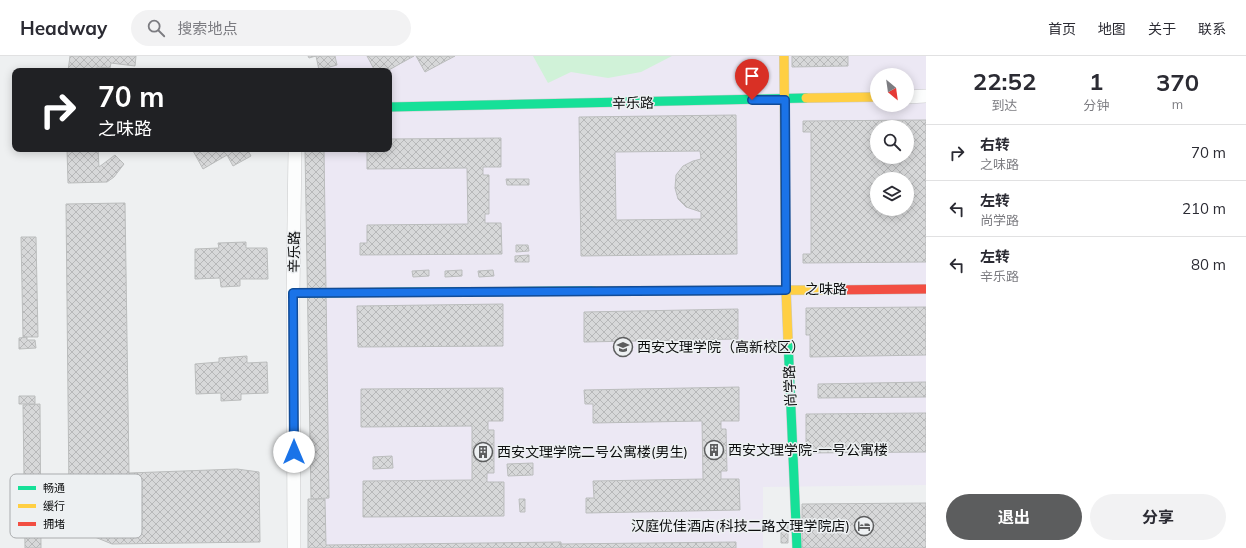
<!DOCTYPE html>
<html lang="zh">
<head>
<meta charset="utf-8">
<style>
  :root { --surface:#fff; --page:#f2f2f3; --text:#2b2b33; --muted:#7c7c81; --line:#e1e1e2; --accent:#5c5d5e }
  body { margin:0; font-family:Mulish,"Noto Sans SC",sans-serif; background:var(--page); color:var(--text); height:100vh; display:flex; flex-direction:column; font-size:15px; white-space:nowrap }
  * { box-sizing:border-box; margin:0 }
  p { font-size:13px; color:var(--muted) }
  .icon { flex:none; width:22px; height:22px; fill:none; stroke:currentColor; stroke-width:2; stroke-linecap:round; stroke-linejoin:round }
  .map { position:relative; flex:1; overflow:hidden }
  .side { display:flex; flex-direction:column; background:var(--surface); width:320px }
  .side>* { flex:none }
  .hud { position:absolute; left:12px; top:12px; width:380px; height:84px; border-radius:8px; box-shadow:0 2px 10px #0003; background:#202124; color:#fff; overflow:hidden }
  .needle { width:26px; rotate:151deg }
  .controls { position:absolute; left:870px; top:12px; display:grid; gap:8px }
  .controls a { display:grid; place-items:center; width:44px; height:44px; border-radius:50%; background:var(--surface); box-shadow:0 2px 10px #0003; font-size:20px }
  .pin { position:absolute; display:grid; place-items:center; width:34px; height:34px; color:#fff; margin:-41px -17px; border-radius:50% 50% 50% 0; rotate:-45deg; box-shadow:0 0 4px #0007 }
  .pin .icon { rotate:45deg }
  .me { position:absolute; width:44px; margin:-22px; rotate:0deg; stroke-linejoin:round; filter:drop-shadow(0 0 3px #0008) }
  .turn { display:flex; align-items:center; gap:14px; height:84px; padding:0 20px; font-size:18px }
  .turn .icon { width:52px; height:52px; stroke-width:2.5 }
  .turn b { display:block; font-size:28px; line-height:34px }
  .eta { display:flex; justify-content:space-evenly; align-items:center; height:68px; text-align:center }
  .eta b { font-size:24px; font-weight:700; line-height:28px }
  .action { display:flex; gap:8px; margin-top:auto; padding:8px 20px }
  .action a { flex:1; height:46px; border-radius:24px; background:var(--accent); color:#fff; font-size:16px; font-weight:700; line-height:46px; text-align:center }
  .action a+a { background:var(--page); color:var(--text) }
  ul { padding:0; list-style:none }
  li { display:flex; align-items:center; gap:12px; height:56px; padding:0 20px; border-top:1px solid var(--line) }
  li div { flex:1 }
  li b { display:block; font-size:15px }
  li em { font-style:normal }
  header { display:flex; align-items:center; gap:24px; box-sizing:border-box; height:56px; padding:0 20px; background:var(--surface); border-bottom:1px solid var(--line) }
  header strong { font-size:19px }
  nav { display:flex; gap:22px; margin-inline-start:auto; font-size:14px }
  .search { width:280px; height:36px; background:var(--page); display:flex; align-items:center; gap:10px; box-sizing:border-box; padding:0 14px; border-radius:22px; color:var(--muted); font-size:15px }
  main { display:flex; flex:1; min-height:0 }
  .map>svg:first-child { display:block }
</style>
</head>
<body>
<header>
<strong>Headway</strong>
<div class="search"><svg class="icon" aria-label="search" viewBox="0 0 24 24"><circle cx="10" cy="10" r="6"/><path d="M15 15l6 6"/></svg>搜索地点</div>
<nav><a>首页</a><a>地图</a><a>关于</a><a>联系</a></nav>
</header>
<main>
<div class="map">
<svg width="926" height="492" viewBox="0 0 926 492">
  <defs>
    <pattern id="building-cross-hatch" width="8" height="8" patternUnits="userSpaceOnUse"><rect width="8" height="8" fill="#d7d8d9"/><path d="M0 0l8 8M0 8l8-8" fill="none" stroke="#b7b8b9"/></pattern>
  </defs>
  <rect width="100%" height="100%" fill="#eef0f1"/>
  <!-- education -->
  <path fill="#ece8f4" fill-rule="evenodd" d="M319,0H926V429L763,431V492H324L318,93H389V15H317ZM877,19H907V49H877ZM877,71H907V101H877ZM877,123H907V153H877Z"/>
  <!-- green -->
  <path fill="#d0f2d8" d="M533,0H672L641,16L608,22L571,16L548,27Z"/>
  <!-- building -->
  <path fill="url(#building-cross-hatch)" stroke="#bbbdbd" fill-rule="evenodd" d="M70,0H136L135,10L111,7L110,12L97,11V15H68Z
    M308,0H335L337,9L319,14L316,0L309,2Z
    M367,0H414L387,15H375Z
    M416,0H455L425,16Z
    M792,0H848V10L792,11Z
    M736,59L737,198L581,200L579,61ZM700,95L701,103L693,105L683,110L676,119L675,132L678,143L686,151L701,156V163L616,164L615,96Z
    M926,64V206L803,207V198H811V76H803V65ZM877,71H907V101H877ZM877,123H907V153H877Z
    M501,82V111H483V119H489V158H485V167H501L502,198L360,199V187H367V169L468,168L467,112L367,113V96H358V93H389V83Z
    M67,93H98L99,111L115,99L124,108L114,121L107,126L68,127Z
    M192,93H247L251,100L233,110L227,99L203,113Z
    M305,93H324L329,442L311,443Z
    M506,123H529V129H507Z
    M125,147L129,417L237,413L259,416L260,486L112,488L90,479L73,457L69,438L66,148Z
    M21,181H36L38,281H23Z
    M246,186V192H267L268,223H240V230L221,231L220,222L195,223V193L219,192L218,187Z
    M516,189H528L529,195L516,196Z
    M529,199V206H515V200Z
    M429,214V220L413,221L412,215Z
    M462,214V220L445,221V215Z
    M493,214L494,220L479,221L478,215Z
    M503,248V290L358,291L357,250Z
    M926,251V299L810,301V279H806V252Z
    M738,253V283L584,286V256Z
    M27,281V284H35L36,292L19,293V282Z
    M247,300V307L267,306L268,337L241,338V344L221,345V337L196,338L195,308L219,306V302Z
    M926,326V341L818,342V328Z
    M739,331V365H721V373H726L727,415H721V423H739L740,454L586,457V442H594L593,425L703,423L702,365L593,367V348H585L584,334Z
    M503,332V365H488V374H494V417H487V426H504V460L363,461V425L472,424V370L361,371V333Z
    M19,340H35V348H19Z
    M40,348L41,492H25L23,349Z
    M926,357V396L806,397V358Z
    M392,400L393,412L373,413V401Z
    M533,407V419L508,420L507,408Z
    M308,443H325L326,489L561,486V492H308Z
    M519,443H525V456H520Z
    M926,447V492H802V448Z
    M781,467H788V487H781Z
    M736,486V492H561V488Z"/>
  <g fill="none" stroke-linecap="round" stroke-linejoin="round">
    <!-- street casing -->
    <g stroke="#c9cacb" stroke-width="14">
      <path id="street" d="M907,41L926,40
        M294,492L293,237L295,93"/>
    </g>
    <!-- fast casing -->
    <g stroke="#c9cacb" stroke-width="10">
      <path id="fast" d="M389,51L806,42
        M293,237L594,235
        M788,284L797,492"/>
    </g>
    <!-- slow casing -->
    <g stroke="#c9cacb" stroke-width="10">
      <path id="slow" d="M784,0L786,233L788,284
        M806,42L877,41
        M594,235L829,234"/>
    </g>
    <!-- jam casing -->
    <g stroke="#c9cacb" stroke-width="10">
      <path id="jam" d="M829,234L926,233"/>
    </g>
    <!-- street -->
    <use href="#street" stroke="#fcfdfd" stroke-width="13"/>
    <!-- fast -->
    <use href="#fast" stroke="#16e098" stroke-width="9"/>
    <!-- slow -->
    <use href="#slow" stroke="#ffcf43" stroke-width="9"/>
    <!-- jam -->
    <use href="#jam" stroke="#f24e42" stroke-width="9"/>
  </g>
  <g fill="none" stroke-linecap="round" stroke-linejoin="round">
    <!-- route casing -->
    <g stroke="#114b97" stroke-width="10">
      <path id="route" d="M294,396L293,237L786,234L785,44H752"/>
    </g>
    <!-- route -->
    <use href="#route" stroke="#1a73e8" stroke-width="7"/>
  </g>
  <!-- icons -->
  <defs>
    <g id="university-ring" transform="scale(1)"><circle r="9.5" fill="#edf0f2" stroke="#5c5d5e" stroke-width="1.5"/><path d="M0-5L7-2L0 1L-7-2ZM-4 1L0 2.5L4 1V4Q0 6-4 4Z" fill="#5c5d5e"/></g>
    <g id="building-ring" transform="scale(1)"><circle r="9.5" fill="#edf0f2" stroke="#5c5d5e" stroke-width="1.5"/><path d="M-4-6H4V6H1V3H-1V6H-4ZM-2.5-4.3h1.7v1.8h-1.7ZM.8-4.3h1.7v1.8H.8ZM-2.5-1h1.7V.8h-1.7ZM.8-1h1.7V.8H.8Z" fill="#5c5d5e"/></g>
    <g id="hotel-ring" transform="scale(1)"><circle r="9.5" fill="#edf0f2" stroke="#5c5d5e" stroke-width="1.5"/><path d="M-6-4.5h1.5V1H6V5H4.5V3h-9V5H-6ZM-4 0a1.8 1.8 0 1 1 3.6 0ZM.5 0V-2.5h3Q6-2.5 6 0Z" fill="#5c5d5e"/></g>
  </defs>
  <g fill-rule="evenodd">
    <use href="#university-ring" x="623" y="291"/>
    <use href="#building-ring" x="714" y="394"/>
    <use href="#building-ring" x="483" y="396"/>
    <use href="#hotel-ring" x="864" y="470"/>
  </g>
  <g text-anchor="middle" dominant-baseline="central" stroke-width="3" stroke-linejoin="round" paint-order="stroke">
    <!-- street labels -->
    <g font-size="14" fill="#0d0e0f" stroke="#edf0f2">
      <text transform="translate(633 47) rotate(-1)">辛乐路</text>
      <text transform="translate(294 196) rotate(-89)">辛乐路</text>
      <text x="826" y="233">之味路</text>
      <text transform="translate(790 330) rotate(-93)">尚学路</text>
    </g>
    <!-- poi labels -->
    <g font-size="14" fill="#0d0e0f" stroke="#edf0f2" text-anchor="start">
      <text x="637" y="291">西安文理学院（高新校区）</text>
      <text x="728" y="394">西安文理学院-一号公寓楼</text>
      <text x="497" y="396">西安文理学院二号公寓楼(男生)</text>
      <text x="850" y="470" text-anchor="end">汉庭优佳酒店(科技二路文理学院店)</text>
    </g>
  </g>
  <!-- legend -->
  <rect x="10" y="418" width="132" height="64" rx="6" fill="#edf0f2" stroke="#aaacae" stroke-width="1"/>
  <rect x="18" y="430" width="18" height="4" fill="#16e098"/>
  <rect x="18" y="448" width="18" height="4" fill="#ffcf43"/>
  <rect x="18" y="466" width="18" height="4" fill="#f24e42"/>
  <g font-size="11" fill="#0d0e0f">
    <text x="43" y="436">畅通</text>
    <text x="43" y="454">缓行</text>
    <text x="43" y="472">拥堵</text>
  </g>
</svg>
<div class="controls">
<a><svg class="needle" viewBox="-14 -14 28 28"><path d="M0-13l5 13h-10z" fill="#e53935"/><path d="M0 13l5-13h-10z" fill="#7c7c81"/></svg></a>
<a><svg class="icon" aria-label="search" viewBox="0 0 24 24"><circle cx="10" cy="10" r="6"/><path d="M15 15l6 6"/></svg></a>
<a><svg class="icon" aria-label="layers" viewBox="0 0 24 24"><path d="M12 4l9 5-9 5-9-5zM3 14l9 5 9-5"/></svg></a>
</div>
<div class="pin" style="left:752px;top:44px;background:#d93025"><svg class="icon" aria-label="arrive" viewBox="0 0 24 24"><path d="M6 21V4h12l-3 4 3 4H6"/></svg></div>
<svg class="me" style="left:294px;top:396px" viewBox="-20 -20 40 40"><circle r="19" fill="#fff"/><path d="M0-13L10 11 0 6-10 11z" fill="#1a73e8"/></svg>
<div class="hud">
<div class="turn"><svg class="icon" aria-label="right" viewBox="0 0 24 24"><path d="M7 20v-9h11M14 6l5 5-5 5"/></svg><div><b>70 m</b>之味路</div></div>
</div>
</div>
<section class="side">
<div class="eta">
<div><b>22:52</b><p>到达</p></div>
<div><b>1</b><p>分钟</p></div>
<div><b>370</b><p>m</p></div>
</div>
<ul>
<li><svg class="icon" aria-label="right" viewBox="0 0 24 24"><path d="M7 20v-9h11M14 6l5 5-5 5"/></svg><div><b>右转</b><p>之味路</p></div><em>70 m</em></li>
<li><svg class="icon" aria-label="left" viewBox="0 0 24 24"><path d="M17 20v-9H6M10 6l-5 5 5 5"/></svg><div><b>左转</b><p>尚学路</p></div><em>210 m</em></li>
<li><svg class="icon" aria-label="left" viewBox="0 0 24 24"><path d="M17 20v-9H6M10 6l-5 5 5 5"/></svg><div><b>左转</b><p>辛乐路</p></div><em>80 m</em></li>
</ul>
<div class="action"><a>退出</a><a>分享</a></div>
</section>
</main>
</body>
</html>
